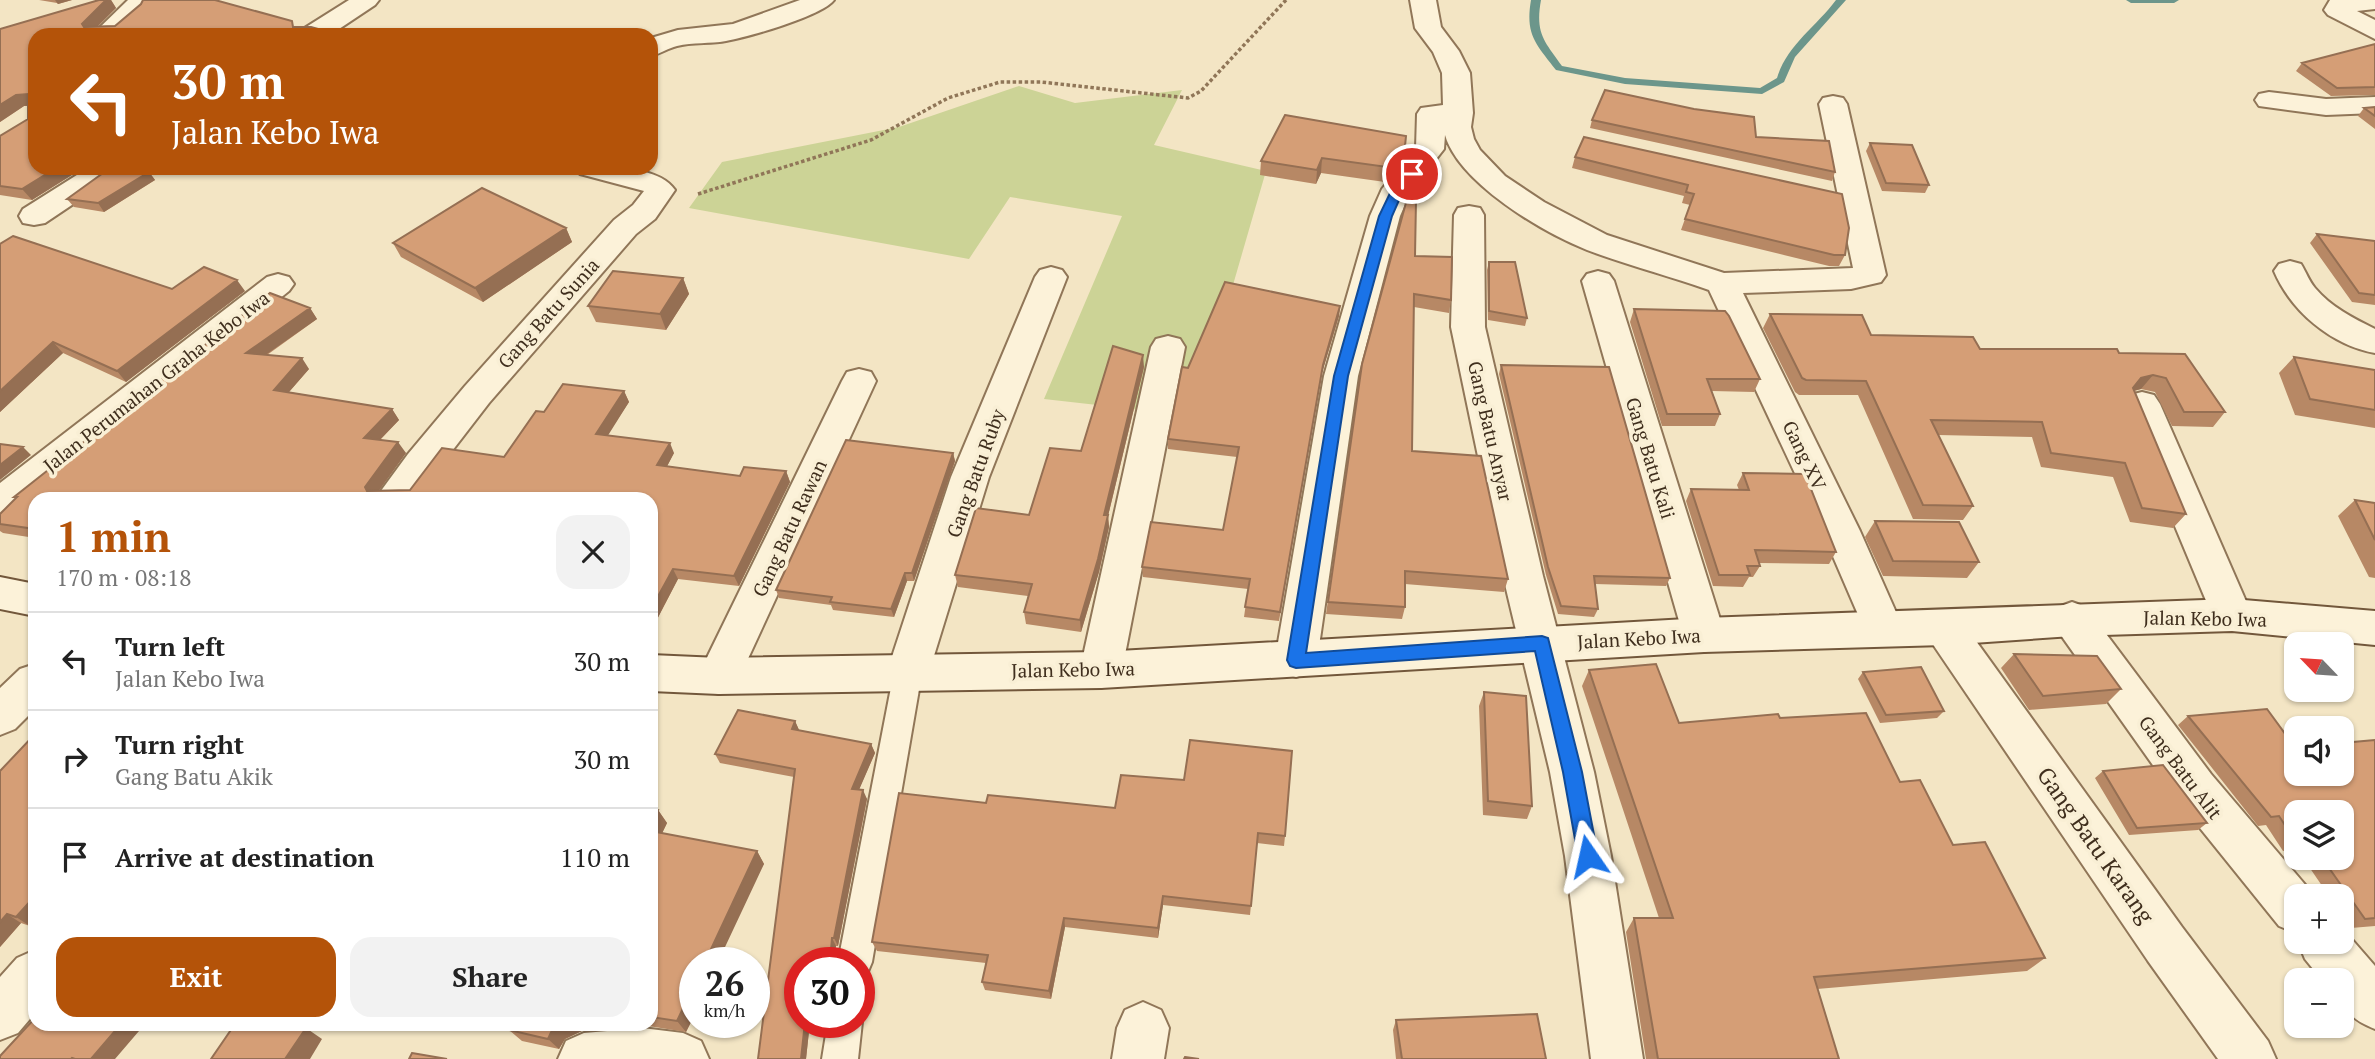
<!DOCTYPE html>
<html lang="en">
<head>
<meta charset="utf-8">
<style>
  :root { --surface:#fff; --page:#f2f2f2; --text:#222; --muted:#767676; --line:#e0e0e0; --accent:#b45309 }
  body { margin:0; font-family:"PT Serif",serif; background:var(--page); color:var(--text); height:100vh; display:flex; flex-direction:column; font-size:26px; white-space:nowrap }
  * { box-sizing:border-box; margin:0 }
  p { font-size:23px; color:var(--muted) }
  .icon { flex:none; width:38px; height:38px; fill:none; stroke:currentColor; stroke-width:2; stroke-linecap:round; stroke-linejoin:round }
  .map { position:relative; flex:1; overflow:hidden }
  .side { position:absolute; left:28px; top:492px; width:630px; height:539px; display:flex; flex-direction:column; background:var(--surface); border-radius:21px; box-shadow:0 2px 5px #0004 }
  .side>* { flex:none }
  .hud { position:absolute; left:28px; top:28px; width:630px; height:147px; border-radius:21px; box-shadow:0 2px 5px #0004; background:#b45309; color:#fff; overflow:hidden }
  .needle { width:46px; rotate:295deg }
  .buttons { position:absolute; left:2284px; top:632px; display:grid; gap:14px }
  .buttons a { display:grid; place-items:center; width:70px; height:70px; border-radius:14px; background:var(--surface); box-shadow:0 2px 5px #0004; font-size:35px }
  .speed { position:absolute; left:679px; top:947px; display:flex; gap:14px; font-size:35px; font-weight:700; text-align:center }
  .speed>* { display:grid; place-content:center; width:91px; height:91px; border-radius:50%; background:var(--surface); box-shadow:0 2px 5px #0004; line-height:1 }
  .speed small { font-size:18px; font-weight:400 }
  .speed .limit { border:10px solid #d22; background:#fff; color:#111 }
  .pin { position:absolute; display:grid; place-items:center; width:60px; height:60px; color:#fff; margin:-30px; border:4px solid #fff; border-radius:50%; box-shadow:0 2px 7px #0007 }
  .me { position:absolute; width:77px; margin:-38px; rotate:349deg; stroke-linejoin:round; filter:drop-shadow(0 0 5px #0008) }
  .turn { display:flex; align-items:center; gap:24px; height:147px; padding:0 28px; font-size:32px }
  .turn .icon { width:91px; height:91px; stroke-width:2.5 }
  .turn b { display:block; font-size:49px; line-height:60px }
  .round { display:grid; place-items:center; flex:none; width:74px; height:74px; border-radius:21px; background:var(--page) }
  .summary { display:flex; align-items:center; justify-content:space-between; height:119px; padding:0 28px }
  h1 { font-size:42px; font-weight:700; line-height:52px; color:var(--accent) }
  .cta { display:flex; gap:14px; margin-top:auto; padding:14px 28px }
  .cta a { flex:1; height:80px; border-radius:21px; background:var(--accent); color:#fff; font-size:28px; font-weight:700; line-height:80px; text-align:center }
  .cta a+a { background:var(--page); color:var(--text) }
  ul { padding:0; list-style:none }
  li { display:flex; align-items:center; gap:21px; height:98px; padding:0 28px; border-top:2px solid var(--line) }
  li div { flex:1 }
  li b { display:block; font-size:26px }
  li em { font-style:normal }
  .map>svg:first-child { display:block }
</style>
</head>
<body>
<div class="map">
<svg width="2375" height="1059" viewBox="0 0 2375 1059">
  <rect width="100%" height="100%" fill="#f3e5c4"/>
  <!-- green -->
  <path fill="#ccd396" d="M1019,86L1075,103L1182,90L1154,145L1266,171L1195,416L1044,399L1122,216L1010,197L969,259L689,208L722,162L899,127Z"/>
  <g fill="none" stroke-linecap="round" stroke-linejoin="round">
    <!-- stream -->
    <path fill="#6c968b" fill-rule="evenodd" d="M1531,0H1541C1535,33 1544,41 1562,66L1625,78L1760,88L1777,78C1787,45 1816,27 1836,0H1846L1795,57L1784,82L1762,94L1625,84L1556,70C1536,44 1525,35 1531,0Z
      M2126,0H2179L2174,3H2131Z"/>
    <!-- lane casing -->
    <g stroke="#907658" stroke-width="4">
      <path id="lane" d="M908,660L918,664L922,672L872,962L867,974L859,977V962H838L894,672L898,664Z
        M859,1015L862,1022L858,1059H822L828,1022H859Z"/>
    </g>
    <!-- street casing -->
    <g stroke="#907658" stroke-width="4">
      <path id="street" d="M128,0H154L146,13L121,35H92Z
        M349,0H379L375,5L330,35H299L303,29Z
        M800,0H834C822,16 748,37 726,41C710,44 693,42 677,46C668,48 660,54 651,56V38L678,30L733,24Z
        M1410,0H1436L1441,27L1459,51L1470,73L1473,113L1471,127L1474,139L1480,150L1505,176L1544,202L1607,235L1724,273L1853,268L1819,104L1823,98L1833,96L1843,98L1847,104L1886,275L1881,282L1851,289L1743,293L1860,531L1903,628L1897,640L1883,645L1869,640L1822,531L1709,290C1669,276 1627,265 1587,250C1542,232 1459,183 1445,135L1444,149L1411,191L1400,216L1358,376L1317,660L1311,672L1296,677L1281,672L1275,660L1324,376L1370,216L1382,189L1416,148L1417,114L1421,108L1443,105L1442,73L1433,52L1415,28Z
        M2330,0H2375V9L2357,11L2375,20V39L2328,15L2324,10Z
        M2269,92L2326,99L2375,97V113L2326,115L2259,106L2255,100L2259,94Z
        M88,168H123L118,174L45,223L34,225L23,223L19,216L23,209Z
        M575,168C605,168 657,164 675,190L655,219L636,234L489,403L415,499H375L408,454L465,386L614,220L633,205L644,191L580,174Z
        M1469,206L1480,208L1484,215L1485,327L1543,576L1594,772L1611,856L1643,1059H1591L1565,856L1550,772L1503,576L1451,327L1454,215L1458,208Z
        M2290,261L2301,264C2306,272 2309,281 2315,288C2331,307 2353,318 2375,329V353C2331,345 2291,311 2274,271L2279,264Z
        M1051,267L1062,270L1067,277L989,477L929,672L923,684L908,690L893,684L887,672L951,477L1035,277L1040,270Z
        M1598,271L1609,274L1614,281L1725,635L1719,647L1704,652L1689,647L1683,635L1582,281L1587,274Z
        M278,274L289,277L294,284L289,291L13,514L0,518V483L267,277Z
        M1168,336L1180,339L1185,347L1122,670L1116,682L1101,688L1086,682L1080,670L1151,347L1156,339Z
        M859,369L871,372L876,381L740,676L734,689L719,694L704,689L698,676L842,381L847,372Z
        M2142,392L2154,395L2160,404L2252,615L2246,627L2232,631L2218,627L2212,615L2124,404L2130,395Z
        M2072,602L2086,607L2211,774L2313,894L2314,896H2296V933L2279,926L2179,802L2058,631L2052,619L2058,607Z
        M1944,611L1958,616L2182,927L2268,1041L2276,1059H2218L2148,961L1930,640L1924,628L1930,616Z
        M35,664V709L15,729L0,735V688L20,669Z
        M2342,928L2375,966V1029C2348,1018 2342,1009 2342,980H2322L2305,959L2298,942H2342Z
        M35,950V1013L18,1033L0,1040V977L17,958Z
        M1143,1002L1161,1010L1169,1028L1164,1059H1112L1117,1028L1125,1010Z
        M642,1028L683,1033L701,1041L709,1059H558L566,1041L584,1033Z"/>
    </g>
    <!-- secondary casing -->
    <g stroke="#72573b" stroke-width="4">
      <path id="secondary" d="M0,577L35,584V616L0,609Z
        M2232,599L2375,611V645L2232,631L2072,636L1944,645L1704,652L1101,688L719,694L651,691V655L719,658L1101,652L1704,618Z"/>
    </g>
    <!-- path -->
    <path stroke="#907658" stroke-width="3.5" stroke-dasharray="3.5 2.5" stroke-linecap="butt" d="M698,194L871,140L948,98L1000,82H1041L1188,98L1201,91L1286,0"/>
    <!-- lane -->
    <use href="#lane" fill="#fcf2d9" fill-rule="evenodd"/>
    <!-- street -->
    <use href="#street" fill="#fcf2d9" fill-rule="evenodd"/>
    <!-- secondary -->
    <use href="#secondary" fill="#fcf2d9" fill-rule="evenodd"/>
  </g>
  <!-- wall -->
  <path fill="#b78865" d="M39,0H72L58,4L57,3Z
    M99,0H111L116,8L98,26L292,21L35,35V168H83L32,200L0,195V136L28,119V106H24L0,122V29Z
    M2375,44V95L2331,96L2296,71L2302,63Z
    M2375,107V129L2358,116L2364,108Z
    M1592,120L1756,137L1835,172L1832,181L1590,128Z
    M1406,136L1403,160L1385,182L1321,173L1316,184L1260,175L1261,161Z
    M1584,137L1845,255L1839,266H1829L1681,230L1690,205L1682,203L1684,196L1572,168L1575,157Z
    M1870,143L1929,185L1925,193L1882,191L1866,151Z
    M149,172L155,180L104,212L74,207L67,199Z
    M566,228L572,242L483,302L401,257L393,243Z
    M2317,234L2375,241V305L2352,302L2310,243Z
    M0,244L172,289L245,291L126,382L63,353L0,412Z
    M1415,256L1451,300L1449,313L1414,307L1412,451L1508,579L1504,592L1405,584V607L1402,619L1326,614L1362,364Z
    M1489,262L1527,318L1525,326L1488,320L1487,270Z
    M683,278L689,294L666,330L596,322L588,306Z
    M1340,306L1339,316L1321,376L1279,621L1244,617L1248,589L1143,577L1142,567L1223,530L1237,457L1168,449V439L1188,368Z
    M310,308L317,319L267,355L309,369L289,392L392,409L399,420L380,440L406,453L378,491L410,490L504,457L544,412L624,391L629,402L607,435L674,453L667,466L740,476L786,471L790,482L739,586L678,579L653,627L651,626V499H35V538L3,533L0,531V514L16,498L14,497L153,390L151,388Z
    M1634,309L1760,379L1754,392L1712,391L1720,414L1715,426H1662L1630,322Z
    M1770,314L1871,335L1980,349L2119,353L2185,354L2225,412L2213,427L2172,426L2155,392L2141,389L2134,391L2186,514L2173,528L2130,522L2113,477L2041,467L2032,437L1938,435L1973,506L1963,520L1913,519L1858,395H1799L1795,392L1763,328Z
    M2294,357L2375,370V428L2295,415L2279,373Z
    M1501,365L1670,578L1666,586L1595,584L1598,609L1594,617L1558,614L1546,575L1499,374Z
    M1144,367L1108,516L1109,527L1099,572L1081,632L1026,624L1024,612L1028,596L958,587L955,575L1029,515L1081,451Z
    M953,453L955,461L914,581H907L894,617L833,610L831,605L779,598L776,590Z
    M1743,473L1836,552L1829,564L1759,563L1760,566L1753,577H1749L1743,587L1713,586L1686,501L1691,489L1739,490L1737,485Z
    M2355,500L2375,503V578L2369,577L2338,516Z
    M1875,521L1979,562L1967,578L1883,576L1865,537Z
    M2014,654L2121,689L2106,704L2029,710L2001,668Z
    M1589,670L1679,723L1780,718L1900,782L1953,845L2045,958L2027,971L1817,989L1839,1059H1646L1626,932L1634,918H1659L1582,686Z
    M1863,672L1944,711L1937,718L1880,723L1858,679Z
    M1484,692L1532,806L1527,819L1483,815L1479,706Z
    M2188,716L2294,746L2375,740V926L2351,928L2342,914V896H2329L2303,858H2342L2296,812V850L2283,851L2266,825L2258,826L2178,725Z
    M795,721L799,730L871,744L875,753L859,789L867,799L838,946H836L800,962V1022H810L806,1059H758L794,777L720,763L715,754Z
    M0,771L30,926L21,923L0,947Z
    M2103,771L2207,823L2198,830L2129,835L2095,778Z
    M899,793L1285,836L1284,846L1257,843L1250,915L1163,905L1158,938L1065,927L1051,999L985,990L982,982L986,963L877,951L872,942Z
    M651,809L658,810L667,823L662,833L757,851L764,864L695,962V1014L686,1032L642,1025L584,1030L565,1039L559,1049L522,1041L509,1030L512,1024H651Z
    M1396,1020L1546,1059H1396L1393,1030Z"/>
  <!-- shaded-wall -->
  <path fill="#956f53" d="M55,0H72L58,4Z
    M106,0H111L116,8L89,35L82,24Z
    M28,94L35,105L24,106L0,122V105L16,95Z
    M1405,146L1403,160L1385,182L1387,167Z
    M1322,158L1321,173L1316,184L1317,170Z
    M56,168H83L32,200L22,189Z
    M149,172L155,180L104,212L98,203Z
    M566,228L572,242L483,302L475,288Z
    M683,278L689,294L666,330L660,314Z
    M237,280L245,291L126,382L117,371Z
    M1340,306L1339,316L1321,376L1279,621L1323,365Z
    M310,308L317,319L254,363L246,353Z
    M53,342L63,353L0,412V391Z
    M1143,355L1144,367L1108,516L1109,527L1099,572L1081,632L1080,620L1104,515Z
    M302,358L309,369L282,400L274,390Z
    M2153,375L2141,389L2129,392L2141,378Z
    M624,391L629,402L602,445L596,434Z
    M392,409L399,420L372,448L364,438Z
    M398,442L406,453L373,499L365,487Z
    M670,443L674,453L662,476L657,465Z
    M23,447L31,455L0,480V465Z
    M953,453L955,461L914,581L912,573Z
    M786,471L790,482L739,586L734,576Z
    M673,569L678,579L653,627L651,624V609Z
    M905,573L907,581L894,617L891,609Z
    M795,721L799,730L792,729Z
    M871,744L875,753L856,797L852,789Z
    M863,790L867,799L838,946L834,938Z
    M658,810L667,823L657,844L651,835V825Z
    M757,851L764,864L718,962H705Z
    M35,896V920L30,926L16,917Z
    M1163,896V905L1158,938V928Z
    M7,914L21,923L0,947V922Z
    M1064,918L1065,927L1051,999L1049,991Z
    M832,938L836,946L835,962H830Z
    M695,983V1014L686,1032L677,1021Z
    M805,1022H810L806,1059H801Z
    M121,1024H145L115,1059H91Z
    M563,1024H577L584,1030L565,1039L559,1049L548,1039L553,1028Z
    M306,1028L322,1039L310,1059H285Z"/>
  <!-- building -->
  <path fill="#d59e76" stroke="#956f53" stroke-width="2" d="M99,0H106L82,24L84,27L115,26L141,4L143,0H215L292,21L293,27H311L340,35H35V168H56L22,189L0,186V136L28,119V94L16,95L0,105V29Z
    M2375,44V87L2337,88L2302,63Z
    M1605,90L1694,109L1754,117L1756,137L1829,141L1835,172L1592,120Z
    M2375,107V116L2364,108Z
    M1285,115L1406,136L1405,146L1387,167L1322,158L1317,170L1261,161Z
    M1584,137L1842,194L1849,228L1845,255H1834L1685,219L1694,194L1686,192L1688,185L1575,157Z
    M1870,143L1912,145L1929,185L1886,183Z
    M110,168H138L149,172L98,203L67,199Z
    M482,188L566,228L475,288L393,243Z
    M1407,199L1416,200L1415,256L1452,257L1451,300L1414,294L1412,451L1481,456L1508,579L1405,571V607L1328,602L1362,364Z
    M2317,234L2375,241V295L2359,293Z
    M13,236L172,289L204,267L237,280L117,371L53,342L0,391V244Z
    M1489,262H1515L1527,318L1489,311Z
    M613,271L683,278L660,314L588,306Z
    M1225,282L1340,306L1323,365L1280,612L1245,607L1250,579L1142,567L1151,522L1223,530L1239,447L1168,439L1182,367L1188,368Z
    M270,293L310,308L246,353L302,358L274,390L392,409L364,438L398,442L365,487L367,491L410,490L442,448L504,457L536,411L544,412L563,384L624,391L596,434L670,443L657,465L740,476L744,467L786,471L734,576L673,569L651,609V499H35V529L0,524V514L17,497H14L119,414L154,389L151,388Z
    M1634,309L1725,311L1729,316L1760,379H1707L1720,414H1667Z
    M1770,314L1862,315L1871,335L1973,337L1980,349H2117L2119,353L2185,354L2225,412H2184L2166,378L2153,375L2141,378L2133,388L2186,514L2142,508L2125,463L2051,453L2042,422L1931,420L1973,506L1923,505L1866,381L1806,380L1802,378Z
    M1113,346L1143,355L1104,515H1108L1098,559L1080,620L1024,612L1032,584L955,575L976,508L1029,515L1050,448L1081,451Z
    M2294,357L2375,370V410L2310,399Z
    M1501,365L1609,367L1670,578L1594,576L1598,609L1561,606L1548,567Z
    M846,440L953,453L912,573H905L891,609L830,602L832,597L776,590Z
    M0,444L23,447L0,465Z
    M1743,473L1805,474L1836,552L1755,550L1760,566H1747L1750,575H1719L1691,489L1749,490Z
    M2355,500L2375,503V540Z
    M1875,521L1959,522L1979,562L1893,561Z
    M2014,654L2097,656L2121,689L2043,696Z
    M1656,664L1679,723L1778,714L1780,718L1866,713L1900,782L1920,780L1953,845L1985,842L2045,958L1814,977L1839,1059H1658L1634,918H1673L1589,670Z
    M1921,667L1944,711L1886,715L1863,672Z
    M1484,692L1526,696L1532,806L1488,801Z
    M2267,709L2294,746H2296V774H2342V743L2375,740V918L2365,919L2322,858H2342V812H2296V842L2279,816L2271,817L2188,716Z
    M738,710L795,721L792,729L871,744L852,789L863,790L834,938H832L830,962H800V1022H805L801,1059H758L795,769L715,754Z
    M35,734V896L16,917L7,914L0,922V771Z
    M1190,740L1292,751L1285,836L1258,833L1251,906L1163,896L1158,928L1064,918L1049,991L982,982L988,955L872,942L899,793L986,803L988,795L1115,808L1121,775L1184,780Z
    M2163,765L2207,823L2137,828L2103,771Z
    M651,809L658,810L651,825Z
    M651,831L757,851L705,962H695V983L677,1021L651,1017Z
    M1537,1014L1546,1059H1402L1396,1020Z
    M35,1018V1024H121L91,1059H75L72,1058L71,1059H0V1056Z
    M235,1024H288L306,1028L285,1059H211Z
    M512,1024H563L553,1028L548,1039L509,1030Z
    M412,1053L447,1059H409Z
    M1185,1057L1199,1059H1184Z"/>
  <!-- route -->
  <path fill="#1a73e8" stroke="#114b97" stroke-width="2" d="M1412,171L1418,174L1403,191L1392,216L1348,376L1306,653L1542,636L1548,638L1582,772L1598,856L1595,863L1588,865L1581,863L1578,856L1563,772L1535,651L1296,668L1290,666L1287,660L1334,376L1379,216L1393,187Z"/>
  <g text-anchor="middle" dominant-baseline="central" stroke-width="7" stroke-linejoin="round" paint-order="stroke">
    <!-- street labels -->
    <g font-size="19" fill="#3f2e1d" stroke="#f9efd5">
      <text transform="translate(548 313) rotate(-48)">Gang Batu Sunia</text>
      <text transform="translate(156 381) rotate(-38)">Jalan Perumahan Graha Kebo Iwa</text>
      <text transform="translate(1491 431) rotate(77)">Gang Batu Anyar</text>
      <text transform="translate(1805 455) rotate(64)">Gang XV</text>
      <text transform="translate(1651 458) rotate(73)">Gang Batu Kali</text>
      <text transform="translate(975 473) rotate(-70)">Gang Batu Ruby</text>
      <text transform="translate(789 528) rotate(-65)">Gang Batu Rawan</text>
      <text transform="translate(2205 618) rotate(1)">Jalan Kebo Iwa</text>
      <text transform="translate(1639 638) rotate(-3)">Jalan Kebo Iwa</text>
      <text transform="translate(1073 669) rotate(-1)">Jalan Kebo Iwa</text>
      <text transform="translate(2181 767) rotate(53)">Gang Batu Alit</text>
    </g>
    <!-- near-street labels -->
    <g font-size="23" fill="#3f2e1d" stroke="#f9efd5">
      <text transform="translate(2096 845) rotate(55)">Gang Batu Karang</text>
    </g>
  </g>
</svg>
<div class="buttons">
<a><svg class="needle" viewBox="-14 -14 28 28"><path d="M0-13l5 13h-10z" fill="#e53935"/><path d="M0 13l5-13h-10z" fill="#767676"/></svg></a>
<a><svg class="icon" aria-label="sound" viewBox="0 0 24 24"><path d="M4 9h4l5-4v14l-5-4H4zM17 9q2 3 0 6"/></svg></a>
<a><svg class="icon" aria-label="layers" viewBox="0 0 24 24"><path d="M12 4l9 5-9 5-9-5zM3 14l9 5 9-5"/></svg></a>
<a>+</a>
<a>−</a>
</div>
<div class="speed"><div>26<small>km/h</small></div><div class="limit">30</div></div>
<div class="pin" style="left:1412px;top:174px;background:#d93025"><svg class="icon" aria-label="arrive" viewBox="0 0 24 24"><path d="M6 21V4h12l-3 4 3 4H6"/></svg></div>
<svg class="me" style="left:1588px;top:856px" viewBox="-20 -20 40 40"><path d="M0-17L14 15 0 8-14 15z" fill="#1a73e8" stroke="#fff" stroke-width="4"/></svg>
<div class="hud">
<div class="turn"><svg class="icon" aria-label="left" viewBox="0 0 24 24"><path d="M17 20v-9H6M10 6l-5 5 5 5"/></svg><div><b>30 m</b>Jalan Kebo Iwa</div></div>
</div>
<section class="side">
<div class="summary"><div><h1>1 min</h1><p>170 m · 08:18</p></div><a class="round"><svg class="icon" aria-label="close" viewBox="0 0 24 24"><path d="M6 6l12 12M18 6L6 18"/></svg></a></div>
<ul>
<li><svg class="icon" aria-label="left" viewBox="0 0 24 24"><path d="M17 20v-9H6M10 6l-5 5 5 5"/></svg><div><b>Turn left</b><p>Jalan Kebo Iwa</p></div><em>30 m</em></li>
<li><svg class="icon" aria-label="right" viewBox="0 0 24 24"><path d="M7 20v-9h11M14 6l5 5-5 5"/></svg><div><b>Turn right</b><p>Gang Batu Akik</p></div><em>30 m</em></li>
<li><svg class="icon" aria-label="arrive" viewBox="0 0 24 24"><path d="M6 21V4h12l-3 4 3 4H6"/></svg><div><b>Arrive at destination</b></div><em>110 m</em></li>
</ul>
<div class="cta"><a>Exit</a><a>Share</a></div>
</section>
</div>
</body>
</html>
